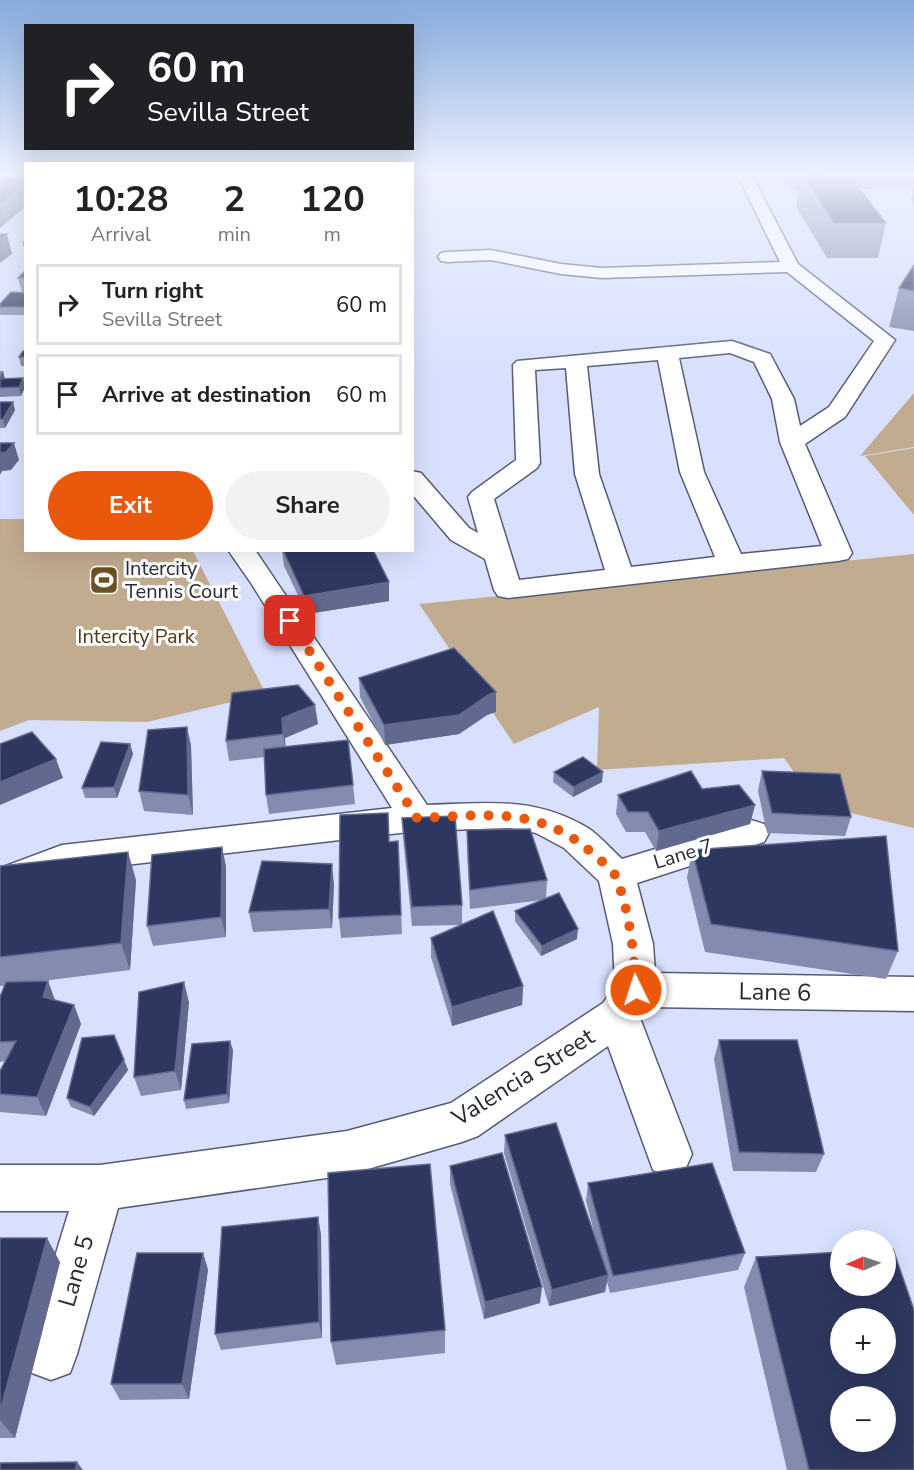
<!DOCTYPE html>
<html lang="en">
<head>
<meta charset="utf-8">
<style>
  :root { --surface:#fff; --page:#f2f2f2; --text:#222; --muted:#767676; --line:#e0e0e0; --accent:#ea580c }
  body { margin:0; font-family:"Nunito Sans",sans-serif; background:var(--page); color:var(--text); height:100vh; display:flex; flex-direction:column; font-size:22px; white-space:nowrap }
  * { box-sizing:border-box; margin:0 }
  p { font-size:20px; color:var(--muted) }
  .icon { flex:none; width:33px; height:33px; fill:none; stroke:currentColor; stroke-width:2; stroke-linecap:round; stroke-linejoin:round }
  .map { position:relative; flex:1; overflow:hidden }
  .panel { position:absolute; left:24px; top:162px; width:390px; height:390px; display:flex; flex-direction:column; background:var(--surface); border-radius:0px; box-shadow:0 6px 24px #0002 }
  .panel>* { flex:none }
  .banner { position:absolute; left:24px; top:24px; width:390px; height:126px; border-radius:0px; box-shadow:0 6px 24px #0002; background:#202124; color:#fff; overflow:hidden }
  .needle { width:39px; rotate:268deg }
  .buttons { position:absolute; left:830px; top:1230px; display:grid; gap:12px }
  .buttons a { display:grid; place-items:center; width:66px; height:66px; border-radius:50%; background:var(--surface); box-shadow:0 6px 24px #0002; font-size:30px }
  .pin { position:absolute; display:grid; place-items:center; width:51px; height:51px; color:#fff; margin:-26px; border-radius:12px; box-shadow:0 3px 9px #0006 }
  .me { position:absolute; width:66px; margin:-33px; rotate:356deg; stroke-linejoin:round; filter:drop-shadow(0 0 4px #0008) }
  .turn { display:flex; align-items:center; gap:21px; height:126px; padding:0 24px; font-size:27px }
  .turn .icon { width:78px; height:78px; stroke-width:2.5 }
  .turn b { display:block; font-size:42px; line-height:51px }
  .eta { display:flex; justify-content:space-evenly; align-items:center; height:102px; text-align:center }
  .eta b { font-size:36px; font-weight:700; line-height:42px }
  .action { display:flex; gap:12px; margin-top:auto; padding:12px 24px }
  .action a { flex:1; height:69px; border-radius:36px; background:var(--accent); color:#fff; font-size:24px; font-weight:700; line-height:69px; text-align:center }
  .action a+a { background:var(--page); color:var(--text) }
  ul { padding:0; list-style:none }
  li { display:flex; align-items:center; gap:18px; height:81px; margin:0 12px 9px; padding:0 12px; border:3px solid var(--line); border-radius:0px }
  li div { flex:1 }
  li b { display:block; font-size:22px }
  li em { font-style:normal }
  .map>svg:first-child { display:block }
</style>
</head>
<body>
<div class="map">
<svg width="914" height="1470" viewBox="0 0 914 1470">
  <rect width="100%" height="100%" fill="#d8e0fd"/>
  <!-- green -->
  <path fill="#c2ac8f" d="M914,393V447L860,456Z
    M914,448V515L865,456Z
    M0,519H25L26,550L193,551L266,694L147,722L29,720L0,731Z
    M914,554V828L817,805L784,758L597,770L599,707L514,744L419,604Z"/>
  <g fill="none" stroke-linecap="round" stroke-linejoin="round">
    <!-- minor casing -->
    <g stroke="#555b74" stroke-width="3">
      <path id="minor" d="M736,172H750L798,264L895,340L845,417L805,444L852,553L848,559L838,561L508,598L498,596L494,590L485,559L451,540L412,494V471L421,473L469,528L478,533L468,497L472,492L516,460L513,365L517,361L732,341L770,354L794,399L800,426L829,407L874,341L787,272L602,278L561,274L491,260L447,262L441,261L438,257L441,253L447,252L491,250L561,264L602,268L780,262ZM730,353L754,362L772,399L780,442L822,546L741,554L704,472L679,358ZM658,360L680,472L715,557L631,567L599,474L587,366ZM566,368L575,474L605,570L519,580L494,499L537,468L540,463L535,370Z
        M228,550H255L427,805C487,803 534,796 588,828C600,836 611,849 622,859L751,820L764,824L769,833L764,842L637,883L653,944L655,973L914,977V1011L647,1007L640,1018L692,1154L685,1170L669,1176L653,1170L608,1046L478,1136L462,1142L347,1175L118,1208L77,1354L70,1373L51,1380L32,1373L25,1354L69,1211H0V1165H100L347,1131L451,1103L603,1003L615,986L613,944L599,881L564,848L536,833L511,828L417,831L66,872L0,897V868L62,845L392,808L251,583Z"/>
    </g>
    <!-- minor -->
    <use href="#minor" fill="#fff" fill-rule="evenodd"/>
  </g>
  <!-- wall -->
  <path fill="#838cae" d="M781,172H914V206L911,198L913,188L860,189L886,223L878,258H827L796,207L799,190H792L780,175Z
    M26,239V255L22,242Z
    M914,265V331L889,327L899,288Z
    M26,270V315H0V307L22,292L18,278Z
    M26,351V366H21L19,357Z
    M0,371H3L5,379L23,378L25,387L21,396L0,397Z
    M0,402H13L15,410L5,428H0Z
    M282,550H373L389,582V601L307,614L284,566Z
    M359,678L496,692V712L487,715L459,734L385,745L360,697Z
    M318,724L285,738V747L353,785L355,804L269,814L266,795L265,757L229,761L226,741Z
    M187,727L191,746L193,815L144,811L139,791Z
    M130,744L133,754L117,798H85L82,788Z
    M762,771L851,817L845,836L767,833L758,791Z
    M554,772L602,782L573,797L553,782Z
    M702,789L755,805L750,824L656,851L645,832H626L616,814L618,795Z
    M402,818L462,905V925L412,926L403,837Z
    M467,830L547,880L546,898L577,939L541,956L515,921V911L543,900L470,909L467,850Z
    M398,841L402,934L341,938L339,918L390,842Z
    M222,847L226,867V937L153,946L147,926Z
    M692,850L898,951L886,979L705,952L687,878Z
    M0,866L136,880L130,970L42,981L55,1000L74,1005L81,1024L46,1116L0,1112V1071L5,1061L0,1062V997L5,986H0Z
    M334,884L332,928L253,932L249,912Z
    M431,938L523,986L522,1005L452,1026L431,957Z
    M189,1002L181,1090L141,1096L134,1077Z
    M719,1040L824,1154L816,1172L733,1171L714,1059Z
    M233,1050L229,1103L186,1109L184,1100Z
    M124,1060L128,1070L94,1116L71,1107L67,1098Z
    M505,1135L595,1236L586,1201L588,1183L745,1253L738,1270L610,1293L607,1282L605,1292L549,1306L504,1153Z
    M450,1166L540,1303L484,1319L450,1184Z
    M318,1217L321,1235L322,1338L221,1350L215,1334Z
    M0,1238L60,1262L15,1438H0Z
    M203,1253L208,1270L189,1399L120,1400L111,1384Z
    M756,1257L914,1470H787L744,1287Z
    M445,1330V1353L336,1365L331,1342Z"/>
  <!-- shaded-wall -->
  <path fill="#616a8e" d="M26,185V199H23L25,207L0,228V205Z
    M7,234L12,254L0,263V239Z
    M3,371L5,380L0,382V376Z
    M23,378L25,387L21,396L19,387Z
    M13,402L15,410L5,428L3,419Z
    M14,443L19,460L11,470L2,471L0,475V453Z
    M389,582V601L307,614L304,596Z
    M496,692V712L487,715L459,734L385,745L384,725Z
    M315,705L318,724L285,738L286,754L283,734L282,718Z
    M187,727L191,746L193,815L188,795Z
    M130,744L133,754L117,798L114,787Z
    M56,759L63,778L0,805V782Z
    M603,772L602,782L573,797L574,787Z
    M755,805L750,824L656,851L659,831Z
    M222,847L226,867V937L221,917Z
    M128,852L136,880L130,970L121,943Z
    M332,864L334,884L332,928L329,909Z
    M578,929L577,939L541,956L542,946Z
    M48,981L55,1000L43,997Z
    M184,982L189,1002L181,1090L175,1071Z
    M523,986L522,1005L452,1026V1007Z
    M74,1005L81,1024L46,1116L37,1097Z
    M230,1041L233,1050L229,1103L227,1094Z
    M124,1060L128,1070L94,1116L90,1107Z
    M318,1217L321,1235L322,1338L319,1322Z
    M47,1238L60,1262L15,1438L0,1420V1411Z
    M203,1253L208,1270L189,1399L182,1384Z
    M608,1275L605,1292L549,1306L552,1290Z
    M542,1287L540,1303L484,1319L485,1302Z
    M77,1462L83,1470H75Z"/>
  <!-- building -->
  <path fill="#2e375f" stroke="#616a8e" stroke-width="1.5" fill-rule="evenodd" d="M802,174L849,175L886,223H834Z
    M8,177L26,178V185L0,205V183Z
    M0,234H7L0,239Z
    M914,265V291L899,288Z
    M26,270V278H18Z
    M11,292L26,293V307H0V304Z
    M23,351H26V357H19Z
    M23,378L19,387L0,388V379Z
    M0,402H13L3,419H0Z
    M0,443H14L6,452L0,453Z
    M283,550H373L389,582L304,596Z
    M454,648L496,692L488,695L459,715L384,725L359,678Z
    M298,685L315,705L282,718L283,734L226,741L232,693Z
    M187,727L188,795L139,791L148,730Z
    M32,732L56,759L0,782V744Z
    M348,740L353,785L266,795L264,749Z
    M101,742L130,744L114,787L82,788Z
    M583,757L603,772L574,787L554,772Z
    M691,771L702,789L739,785L755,805L659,831L648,812H628L618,795Z
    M762,771L840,774L851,817L772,813Z
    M388,813L389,842L398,841L401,915L339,918L340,815Z
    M455,816L462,905L412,907L402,818Z
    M530,829L547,880L470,890L467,830Z
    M886,836L898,951L711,924L692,850Z
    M222,847L221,917L147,926L152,855Z
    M128,852L121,943L0,957V866Z
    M262,861L332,864L329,909L249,912Z
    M559,893L578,929L542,946L515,911Z
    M493,911L523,986L452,1007L431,938Z
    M48,981L43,997L74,1005L37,1097L0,1094V1071L16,1041L0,1042V997L6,982Z
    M184,982L175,1071L134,1077L139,992Z
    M114,1035L124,1060L90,1107L67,1098L82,1038Z
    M719,1040H797L824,1154L739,1152Z
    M230,1041L227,1094L184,1100L192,1044Z
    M556,1123L608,1275L552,1290L505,1135Z
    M502,1153L542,1287L485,1302L450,1166Z
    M712,1163L745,1253L613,1276L588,1183Z
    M430,1164L445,1330L331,1342L328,1173Z
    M318,1217L319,1322L215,1334L222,1227Z
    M0,1238H47L0,1411Z
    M893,1249L914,1310V1470H809L756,1257L840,1252V1286H885V1250ZM840,1318H885V1364H840ZM840,1396H885V1442H840Z
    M137,1253H203L182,1384H111Z
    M77,1462L75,1470H0V1463Z"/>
  <!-- sky -->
  <linearGradient id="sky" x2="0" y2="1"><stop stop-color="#85aadc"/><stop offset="0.46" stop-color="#edf1fe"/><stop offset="1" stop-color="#edf1fe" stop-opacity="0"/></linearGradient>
  <rect width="914" height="378" fill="url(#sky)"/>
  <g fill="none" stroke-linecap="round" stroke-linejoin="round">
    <!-- route -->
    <path stroke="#ea580c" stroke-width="10" stroke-dasharray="0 18" d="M290,621L417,818C484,816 540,804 594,855C601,861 613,869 616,877C630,913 634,952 636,990"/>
  </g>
  <!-- icons -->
  <defs>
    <g id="stadium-square" transform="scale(1.5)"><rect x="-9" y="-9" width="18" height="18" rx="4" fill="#6d5024" stroke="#fff"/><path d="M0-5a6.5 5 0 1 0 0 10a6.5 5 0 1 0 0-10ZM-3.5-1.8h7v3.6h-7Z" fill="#fff"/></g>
  </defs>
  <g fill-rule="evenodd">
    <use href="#stadium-square" x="104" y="580"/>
  </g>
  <g text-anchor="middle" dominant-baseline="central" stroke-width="6" stroke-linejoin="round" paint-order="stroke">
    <!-- poi labels -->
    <g font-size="20" fill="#272934" stroke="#fff" text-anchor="start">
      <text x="125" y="568">Intercity<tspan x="125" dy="23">Tennis Court</tspan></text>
    </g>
    <!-- park labels -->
    <g font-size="20" fill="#4e3713" stroke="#fff">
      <text x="136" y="636">Intercity Park</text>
    </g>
    <!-- street labels -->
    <g font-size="20" fill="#272934" stroke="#fff">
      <text transform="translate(683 854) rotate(-17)">Lane 7</text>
    </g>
    <!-- near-street labels -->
    <g font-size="24" fill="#272934" stroke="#fff">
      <text transform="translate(775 992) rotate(1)">Lane 6</text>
      <text transform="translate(523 1077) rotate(-32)">Valencia Street</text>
      <text transform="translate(76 1271) rotate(-74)">Lane 5</text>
    </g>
  </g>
</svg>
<div class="buttons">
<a><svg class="needle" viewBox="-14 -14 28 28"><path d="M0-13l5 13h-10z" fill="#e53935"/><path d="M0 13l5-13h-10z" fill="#767676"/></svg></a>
<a>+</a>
<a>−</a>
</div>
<div class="pin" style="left:290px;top:621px;background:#d93025"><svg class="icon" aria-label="arrive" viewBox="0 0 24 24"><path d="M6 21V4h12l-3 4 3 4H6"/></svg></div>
<svg class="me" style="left:636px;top:990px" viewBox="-20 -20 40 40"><circle r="17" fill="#ea580c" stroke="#fff" stroke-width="3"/><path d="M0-11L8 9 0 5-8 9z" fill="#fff"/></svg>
<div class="banner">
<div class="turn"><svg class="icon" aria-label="right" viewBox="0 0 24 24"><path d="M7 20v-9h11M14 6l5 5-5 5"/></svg><div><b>60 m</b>Sevilla Street</div></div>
</div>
<section class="panel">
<div class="eta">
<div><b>10:28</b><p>Arrival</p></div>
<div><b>2</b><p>min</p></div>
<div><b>120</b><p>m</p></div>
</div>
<ul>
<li><svg class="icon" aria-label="right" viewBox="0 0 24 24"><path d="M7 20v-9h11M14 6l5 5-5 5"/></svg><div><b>Turn right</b><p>Sevilla Street</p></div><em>60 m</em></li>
<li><svg class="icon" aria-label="arrive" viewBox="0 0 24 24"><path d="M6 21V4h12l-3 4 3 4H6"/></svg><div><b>Arrive at destination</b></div><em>60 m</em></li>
</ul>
<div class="action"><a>Exit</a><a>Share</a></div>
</section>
</div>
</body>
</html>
